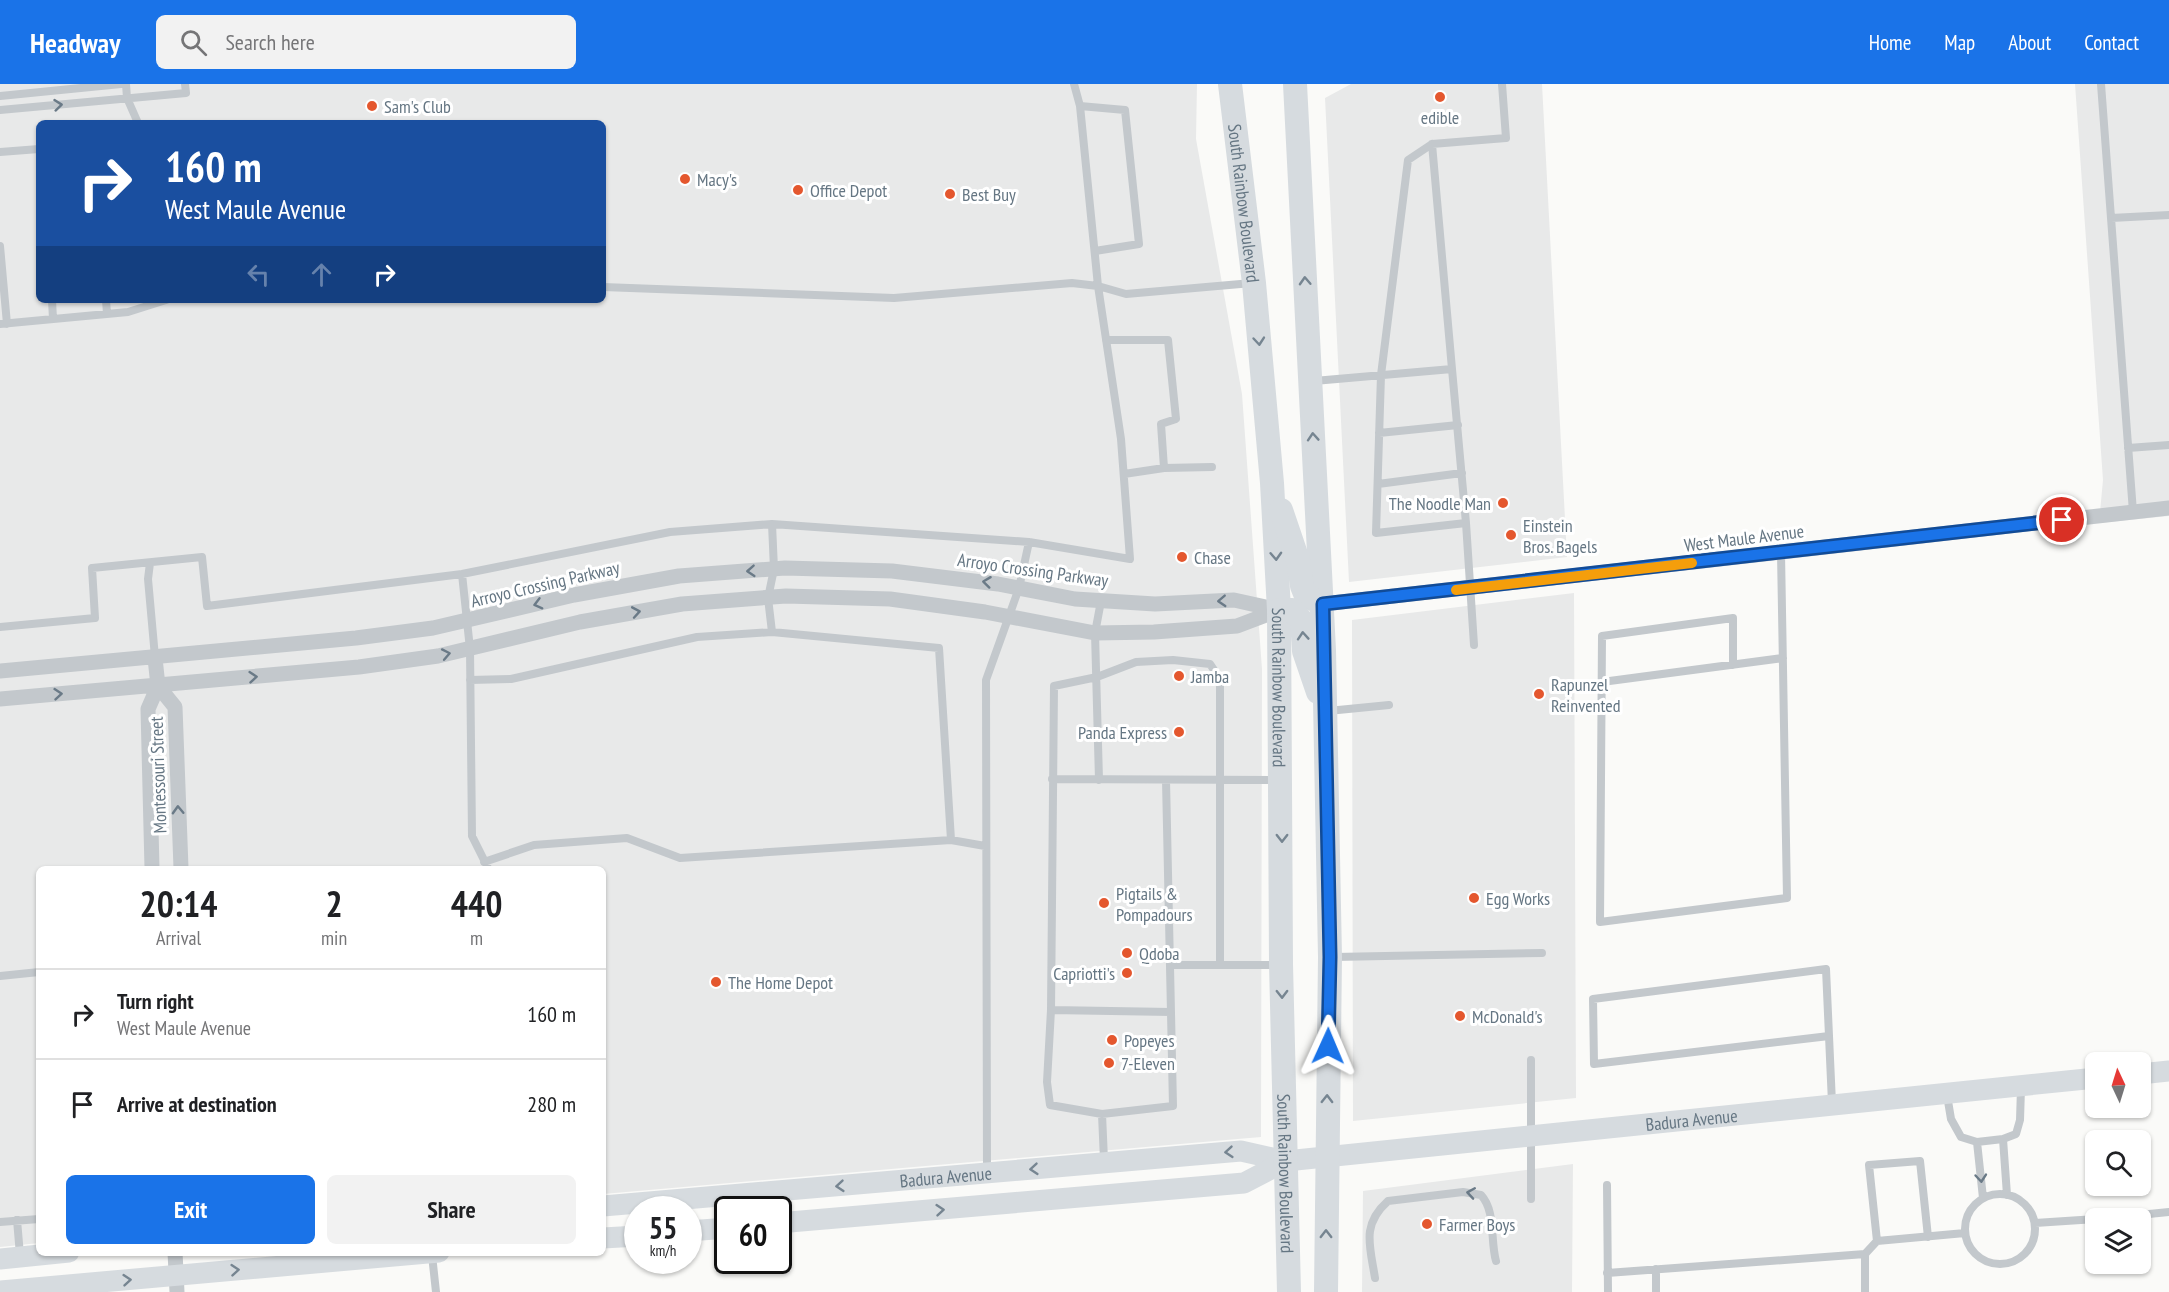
<!DOCTYPE html>
<html lang="en">
<head>
<meta charset="utf-8">
<style>
  :root { --surface:#fff; --page:#f2f2f2; --text:#202124; --muted:#757577; --line:#e0e0e0; --accent:#1a73e8 }
  body { margin:0; font-family:"PT Sans Narrow",sans-serif; background:var(--page); color:var(--text); height:100vh; display:flex; flex-direction:column; font-size:22px; white-space:nowrap }
  * { box-sizing:border-box; margin:0 }
  p { font-size:20px; color:var(--muted) }
  .icon { flex:none; width:33px; height:33px; fill:none; stroke:currentColor; stroke-width:2; stroke-linecap:round; stroke-linejoin:round }
  .map { position:relative; flex:1; overflow:hidden }
  .details { position:absolute; left:36px; top:782px; width:570px; height:390px; display:flex; flex-direction:column; background:var(--surface); border-radius:9px; box-shadow:0 2px 4px #0004 }
  .details>* { flex:none }
  .banner { position:absolute; left:36px; top:36px; width:570px; height:183px; border-radius:9px; box-shadow:0 2px 4px #0004; background:#1a4fa0; color:#fff; overflow:hidden }
  .needle { width:39px; rotate:356deg }
  .fabs { position:absolute; left:2085px; top:968px; display:grid; gap:12px }
  .fabs a { display:grid; place-items:center; width:66px; height:66px; border-radius:9px; background:var(--surface); box-shadow:0 2px 4px #0004; font-size:30px }
  .speed { position:absolute; left:624px; top:1112px; display:flex; gap:12px; font-size:30px; font-weight:700; text-align:center }
  .speed>* { display:grid; place-content:center; width:78px; height:78px; border-radius:50%; background:var(--surface); box-shadow:0 2px 4px #0004; line-height:1 }
  .speed small { font-size:15px; font-weight:400 }
  .speed .limit { border:3px solid #111; border-radius:9px; background:#fff; color:#111 }
  .pin { position:absolute; display:grid; place-items:center; width:51px; height:51px; color:#fff; margin:-26px; border:3px solid #fff; border-radius:50%; box-shadow:0 2px 6px #0007 }
  .me { position:absolute; width:66px; margin:-33px; rotate:1deg; stroke-linejoin:round; filter:drop-shadow(0 0 4px #0008) }
  .turn { display:flex; align-items:center; gap:21px; height:126px; padding:0 30px; font-size:27px }
  .turn .icon { width:78px; height:78px; stroke-width:2.5 }
  .turn b { display:block; font-size:42px; line-height:51px }
  .lanes { display:flex; align-items:center; height:57px; padding:0 30px; background:#0003; justify-content:center; gap:30px; direction:ltr }
  .lanes .off { opacity:.35 }
  .eta { display:flex; justify-content:space-evenly; align-items:center; height:102px; text-align:center }
  .eta b { font-size:36px; font-weight:700; line-height:42px }
  .action { display:flex; gap:12px; margin-top:auto; padding:12px 30px }
  .action a { flex:1; height:69px; border-radius:9px; background:var(--accent); color:#fff; font-size:24px; font-weight:700; line-height:69px; text-align:center }
  .action a+a { background:var(--page); color:var(--text) }
  ul { padding:0; list-style:none }
  li { display:flex; align-items:center; gap:18px; height:90px; padding:0 30px; border-top:2px solid var(--line) }
  li div { flex:1 }
  li b { display:block; font-size:22px }
  li em { font-style:normal }
  header { display:flex; align-items:center; gap:36px; box-sizing:border-box; height:84px; padding:0 30px; background:var(--accent); color:#fff }
  header strong { font-size:28px }
  nav { display:flex; gap:33px; margin-inline-start:auto; font-size:21px }
  .search { width:420px; height:54px; background:var(--page); display:flex; align-items:center; gap:15px; box-sizing:border-box; padding:0 21px; border-radius:9px; color:var(--muted); font-size:22px }
  .map>svg:first-child { display:block }
</style>
</head>
<body>
<header>
<strong>Headway</strong>
<div class="search"><svg class="icon" aria-label="search" viewBox="0 0 24 24"><circle cx="10" cy="10" r="6"/><path d="M15 15l6 6"/></svg>Search here</div>
<nav><a>Home</a><a>Map</a><a>About</a><a>Contact</a></nav>
</header>
<div class="map">
<svg width="2169" height="1208" viewBox="0 0 2169 1208">
  <rect width="100%" height="100%" fill="#fafaf8"/>
  <!-- built -->
  <path fill="#e8e9e9" fill-rule="evenodd" d="M0,0H1197L1196,55L1242,310L1262,585L1261,1053L603,1110V784H39V1159L0,1163ZM39,39H603V216H39Z
    M1351,0H1542L1567,473L1349,498L1325,14Z
    M2075,0H2169V432L2099,439L2103,396Z
    M1574,509L1576,1014L1353,1037L1352,536Z
    M1573,1080L1572,1208H1362L1363,1107Z"/>
  <g fill="none" stroke-linecap="round" stroke-linejoin="round">
    <!-- service -->
    <path stroke="#c3c8cc" stroke-width="8" d="M126,0L127,14L138,39
      M2101,0L2133,428
      M0,12L121,0
      M1080,22L1125,26L1139,160L1095,167
      M0,26L186,9L185,0
      M1432,60L1408,76L1381,291L1376,449L1466,439L1474,561
      M0,68L39,65
      M2111,134L2169,131
      M0,162L7,240
      M603,203L894,214L1072,199L1098,202L1126,210L1252,199
      M52,216L53,235
      M106,216L107,230
      M0,240L128,228L166,216
      M1106,256H1168L1176,335L1161,340L1164,384
      M1452,285L1466,439
      M1314,297L1452,285L1432,60L1506,54L1502,0
      M1379,349L1458,341
      M2128,364L2169,361
      M1124,390L1164,384L1212,383
      M1378,400L1462,389
      M772,440L774,485L768,514L772,548L939,564L951,756
      M150,479L148,495L155,573
      M462,490L470,565L472,752L488,784
      M0,543L95,534L92,484L202,473L207,522L462,490L670,448L772,440L1029,458L1130,475L1121,355L1098,202L1080,22L1074,0
      M1733,581V534L1602,552L1600,838L1787,814L1781,469
      M470,596L511,595L697,553L772,548
      M1602,598L1783,574
      M1328,627L1389,621
      M1052,695L1278,696
      M1099,696L1095,549L1101,517
      M1166,696L1173,1022L1102,1030L1050,1021L1047,998L1051,926L1054,602L1097,593L1136,578L1173,576L1210,580L1220,595V881
      M484,778L534,761L627,754L680,774L951,756L985,762
      M1334,873L1542,869
      M1170,881H1279
      M0,892L39,888
      M1051,926L1171,928
      M1829,952L1594,980L1593,915L1826,885L1832,1019
      M1947,1011L1951,1035L1961,1053L1977,1058L1983,1114
      M1102,1030L1104,1076
      M1977,1058L2003,1055
      M987,1088L986,596L1019,504L1029,458
      M1607,1101L1608,1208
      M1965 1145a35 35 0 1 1 70 0a35 35 0 1 1-70 0Z
      M2007,1111L2003,1055L2016,1050L2020,1036L2021,1004
      M1531,1115V976
      M2109,1134L2169,1128
      M17,1136L20,1171
      M0,1138L39,1135
      M2035,1139L2096,1135
      M1877,1157L1869,1081L1920,1077L1928,1153
      M432,1171L436,1208
      M1656,1185V1208
      M1607,1189L1865,1170
      M1375,1194C1370,1162 1361,1141 1388,1117L1463,1108L1481,1111C1496,1127 1490,1156 1496,1177
      M1865,1208V1170L1877,1157L1965,1149"/>
    <!-- minor -->
    <path stroke="#c3c8cc" stroke-width="15" d="M1323,520L2169,424
      M0,587L356,554L433,544L574,511L679,492L785,484L892,487L998,500L1075,515L1155,520L1234,516L1279,526
      M158,602L175,623L181,784
      M0,615L359,583L438,572L580,538L682,520L786,512L890,515L985,528L1095,549L1154,548L1237,542L1279,526
      M152,784L148,625L158,602L155,574
      M175,1168L177,1208"/>
    <!-- secondary -->
    <g stroke="#d6dbdf" stroke-width="21">
      <path d="M2140,990L2169,987"/>
      <path id="s1" d="M603,1122L1241,1067L1286,1077L2096,994"/>
      <path d="M778,1139L1244,1099L1286,1077"/>
      <path d="M688,1147L728,1144"/>
      <path d="M603,1154L638,1152"/>
      <path d="M0,1175L69,1168"/>
      <path d="M0,1207L439,1168"/>
    </g>
    <!-- primary -->
    <g stroke="#d6dbdf" stroke-width="24">
      <path id="s2" d="M1230,0L1254,199L1272,399L1279,526L1281,880L1289,1208"/>
      <path d="M1295,0L1324,566L1330,873L1326,1208"/>
      <path d="M1281,426L1298,476L1302,502L1306,512L1323,520"/>
      <path d="M1279,526H1292L1302,537L1304,567L1318,608"/>
    </g>
  </g>
  <!-- one-way arrows -->
  <defs><path id="oneway-chevron" d="M-2-3.5L2.5 0L-2 3.5" fill="none" stroke-width="1.6" stroke-linecap="round" stroke-linejoin="round" transform="scale(1.5)"/></defs>
  <g stroke="#6a7a87">
    <use href="#oneway-chevron" transform="translate(58 21) rotate(-6)"/>
    <use href="#oneway-chevron" transform="translate(751 487) rotate(176)"/>
    <use href="#oneway-chevron" transform="translate(987 498) rotate(-173)"/>
    <use href="#oneway-chevron" transform="translate(1222 517) rotate(177)"/>
    <use href="#oneway-chevron" transform="translate(538 520) rotate(165)"/>
    <use href="#oneway-chevron" transform="translate(636 528) rotate(-10)"/>
    <use href="#oneway-chevron" transform="translate(446 570) rotate(-11)"/>
    <use href="#oneway-chevron" transform="translate(253 593) rotate(-5)"/>
    <use href="#oneway-chevron" transform="translate(58 610) rotate(-5)"/>
    <use href="#oneway-chevron" transform="translate(178 726) rotate(-92)"/>
    <use href="#oneway-chevron" transform="translate(1981 1094) rotate(85)"/>
    <use href="#oneway-chevron" transform="translate(1471 1109) rotate(-171)"/>
  </g>
  <g stroke="#768591">
    <use href="#oneway-chevron" transform="translate(1305 197) rotate(-93)"/>
    <use href="#oneway-chevron" transform="translate(1259 257) rotate(85)"/>
    <use href="#oneway-chevron" transform="translate(1313 353) rotate(-94)"/>
    <use href="#oneway-chevron" transform="translate(1276 472) rotate(87)"/>
    <use href="#oneway-chevron" transform="translate(1303 552) rotate(-94)"/>
    <use href="#oneway-chevron" transform="translate(1282 754) rotate(90)"/>
    <use href="#oneway-chevron" transform="translate(1282 910) rotate(89)"/>
    <use href="#oneway-chevron" transform="translate(1327 1015) rotate(-89)"/>
    <use href="#oneway-chevron" transform="translate(1229 1068) rotate(175)"/>
    <use href="#oneway-chevron" transform="translate(1034 1085) rotate(175)"/>
    <use href="#oneway-chevron" transform="translate(840 1102) rotate(175)"/>
    <use href="#oneway-chevron" transform="translate(940 1126) rotate(-5)"/>
    <use href="#oneway-chevron" transform="translate(1326 1150) rotate(-90)"/>
    <use href="#oneway-chevron" transform="translate(235 1186) rotate(-5)"/>
    <use href="#oneway-chevron" transform="translate(127 1196) rotate(-5)"/>
  </g>
  <g fill="none" stroke-linecap="round" stroke-linejoin="round">
    <!-- route casing -->
    <g stroke="#114b97" stroke-width="15">
      <path id="route" d="M1328,962L1330,873L1323,520L2062,436"/>
    </g>
    <!-- route -->
    <use href="#route" stroke="#1a73e8" stroke-width="10"/>
    <!-- slow -->
    <path stroke="#f59e0b" stroke-width="10" d="M1456,506L1692,479"/>
  </g>
  <!-- markers -->
  <g fill="#e4572e" stroke="#fff" stroke-width="2">
    <circle cx="1440" cy="13" r="6"/>
    <circle cx="372" cy="22" r="6"/>
    <circle cx="685" cy="95" r="6"/>
    <circle cx="798" cy="106" r="6"/>
    <circle cx="950" cy="110" r="6"/>
    <circle cx="1503" cy="419" r="6"/>
    <circle cx="1511" cy="451" r="6"/>
    <circle cx="1182" cy="473" r="6"/>
    <circle cx="1179" cy="592" r="6"/>
    <circle cx="1539" cy="610" r="6"/>
    <circle cx="1179" cy="648" r="6"/>
    <circle cx="1474" cy="814" r="6"/>
    <circle cx="1104" cy="819" r="6"/>
    <circle cx="1127" cy="869" r="6"/>
    <circle cx="1127" cy="889" r="6"/>
    <circle cx="716" cy="898" r="6"/>
    <circle cx="1460" cy="932" r="6"/>
    <circle cx="1112" cy="956" r="6"/>
    <circle cx="1109" cy="979" r="6"/>
    <circle cx="1427" cy="1140" r="6"/>
  </g>
  <g text-anchor="middle" dominant-baseline="central" stroke-width="6" stroke-linejoin="round" paint-order="stroke">
    <!-- poi labels -->
    <g font-size="18" fill="#657683" stroke="#fff" text-anchor="start">
      <text x="384" y="22">Sam's Club</text>
      <text x="1440" y="33" text-anchor="middle">edible</text>
      <text x="697" y="95">Macy's</text>
      <text x="810" y="106">Office Depot</text>
      <text x="962" y="110">Best Buy</text>
      <text x="1491" y="419" text-anchor="end">The Noodle Man</text>
      <text x="1523" y="441">Einstein<tspan x="1523" dy="21">Bros. Bagels</tspan></text>
      <text x="1194" y="473">Chase</text>
      <text x="1191" y="592">Jamba</text>
      <text x="1551" y="600">Rapunzel<tspan x="1551" dy="21">Reinvented</tspan></text>
      <text x="1167" y="648" text-anchor="end">Panda Express</text>
      <text x="1116" y="809">Pigtails &amp;<tspan x="1116" dy="21">Pompadours</tspan></text>
      <text x="1486" y="814">Egg Works</text>
      <text x="1139" y="869">Qdoba</text>
      <text x="1115" y="889" text-anchor="end">Capriotti's</text>
      <text x="728" y="898">The Home Depot</text>
      <text x="1472" y="932">McDonald's</text>
      <text x="1124" y="956">Popeyes</text>
      <text x="1121" y="979">7-Eleven</text>
      <text x="1439" y="1140">Farmer Boys</text>
    </g>
    <!-- street labels -->
    <g font-size="18" fill="#657683" stroke="#fff">
      <text stroke="none"><textPath href="#s2" startOffset="120">South Rainbow Boulevard</textPath></text>
      <text transform="translate(1744 454) rotate(-7)">West Maule Avenue</text>
      <text transform="translate(1033 486) rotate(8)">Arroyo Crossing Parkway</text>
      <text transform="translate(545 500) rotate(-13)">Arroyo Crossing Parkway</text>
      <text stroke="none"><textPath href="#s2" startOffset="606">South Rainbow Boulevard</textPath></text>
      <text transform="translate(158 691) rotate(-92)">Montessouri Street</text>
      <text stroke="none"><textPath href="#s1" startOffset="1094">Badura Avenue</textPath></text>
      <text stroke="none"><textPath href="#s2" startOffset="1092">South Rainbow Boulevard</textPath></text>
      <text stroke="none"><textPath href="#s1" startOffset="344">Badura Avenue</textPath></text>
    </g>
  </g>
</svg>
<div class="fabs">
<a><svg class="needle" viewBox="-14 -14 28 28"><path d="M0-13l5 13h-10z" fill="#e53935"/><path d="M0 13l5-13h-10z" fill="#757577"/></svg></a>
<a><svg class="icon" aria-label="search" viewBox="0 0 24 24"><circle cx="10" cy="10" r="6"/><path d="M15 15l6 6"/></svg></a>
<a><svg class="icon" aria-label="layers" viewBox="0 0 24 24"><path d="M12 4l9 5-9 5-9-5zM3 14l9 5 9-5"/></svg></a>
</div>
<div class="speed"><div>55<small>km/h</small></div><div class="limit">60</div></div>
<div class="pin" style="left:2062px;top:436px;background:#d93025"><svg class="icon" aria-label="arrive" viewBox="0 0 24 24"><path d="M6 21V4h12l-3 4 3 4H6"/></svg></div>
<svg class="me" style="left:1328px;top:962px" viewBox="-20 -20 40 40"><path d="M0-17L14 15 0 8-14 15z" fill="#1a73e8" stroke="#fff" stroke-width="4"/></svg>
<div class="banner">
<div class="turn"><svg class="icon" aria-label="right" viewBox="0 0 24 24"><path d="M7 20v-9h11M14 6l5 5-5 5"/></svg><div><b>160 m</b>West Maule Avenue</div></div>
<div class="lanes"><svg class="icon off" aria-label="left" viewBox="0 0 24 24"><path d="M17 20v-9H6M10 6l-5 5 5 5"/></svg><svg class="icon off" aria-label="ahead" viewBox="0 0 24 24"><path d="M12 20V5M6 11l6-6 6 6"/></svg><svg class="icon" aria-label="right" viewBox="0 0 24 24"><path d="M7 20v-9h11M14 6l5 5-5 5"/></svg></div>
</div>
<section class="details">
<div class="eta">
<div><b>20:14</b><p>Arrival</p></div>
<div><b>2</b><p>min</p></div>
<div><b>440</b><p>m</p></div>
</div>
<ul>
<li><svg class="icon" aria-label="right" viewBox="0 0 24 24"><path d="M7 20v-9h11M14 6l5 5-5 5"/></svg><div><b>Turn right</b><p>West Maule Avenue</p></div><em>160 m</em></li>
<li><svg class="icon" aria-label="arrive" viewBox="0 0 24 24"><path d="M6 21V4h12l-3 4 3 4H6"/></svg><div><b>Arrive at destination</b></div><em>280 m</em></li>
</ul>
<div class="action"><a>Exit</a><a>Share</a></div>
</section>
</div>
</body>
</html>
